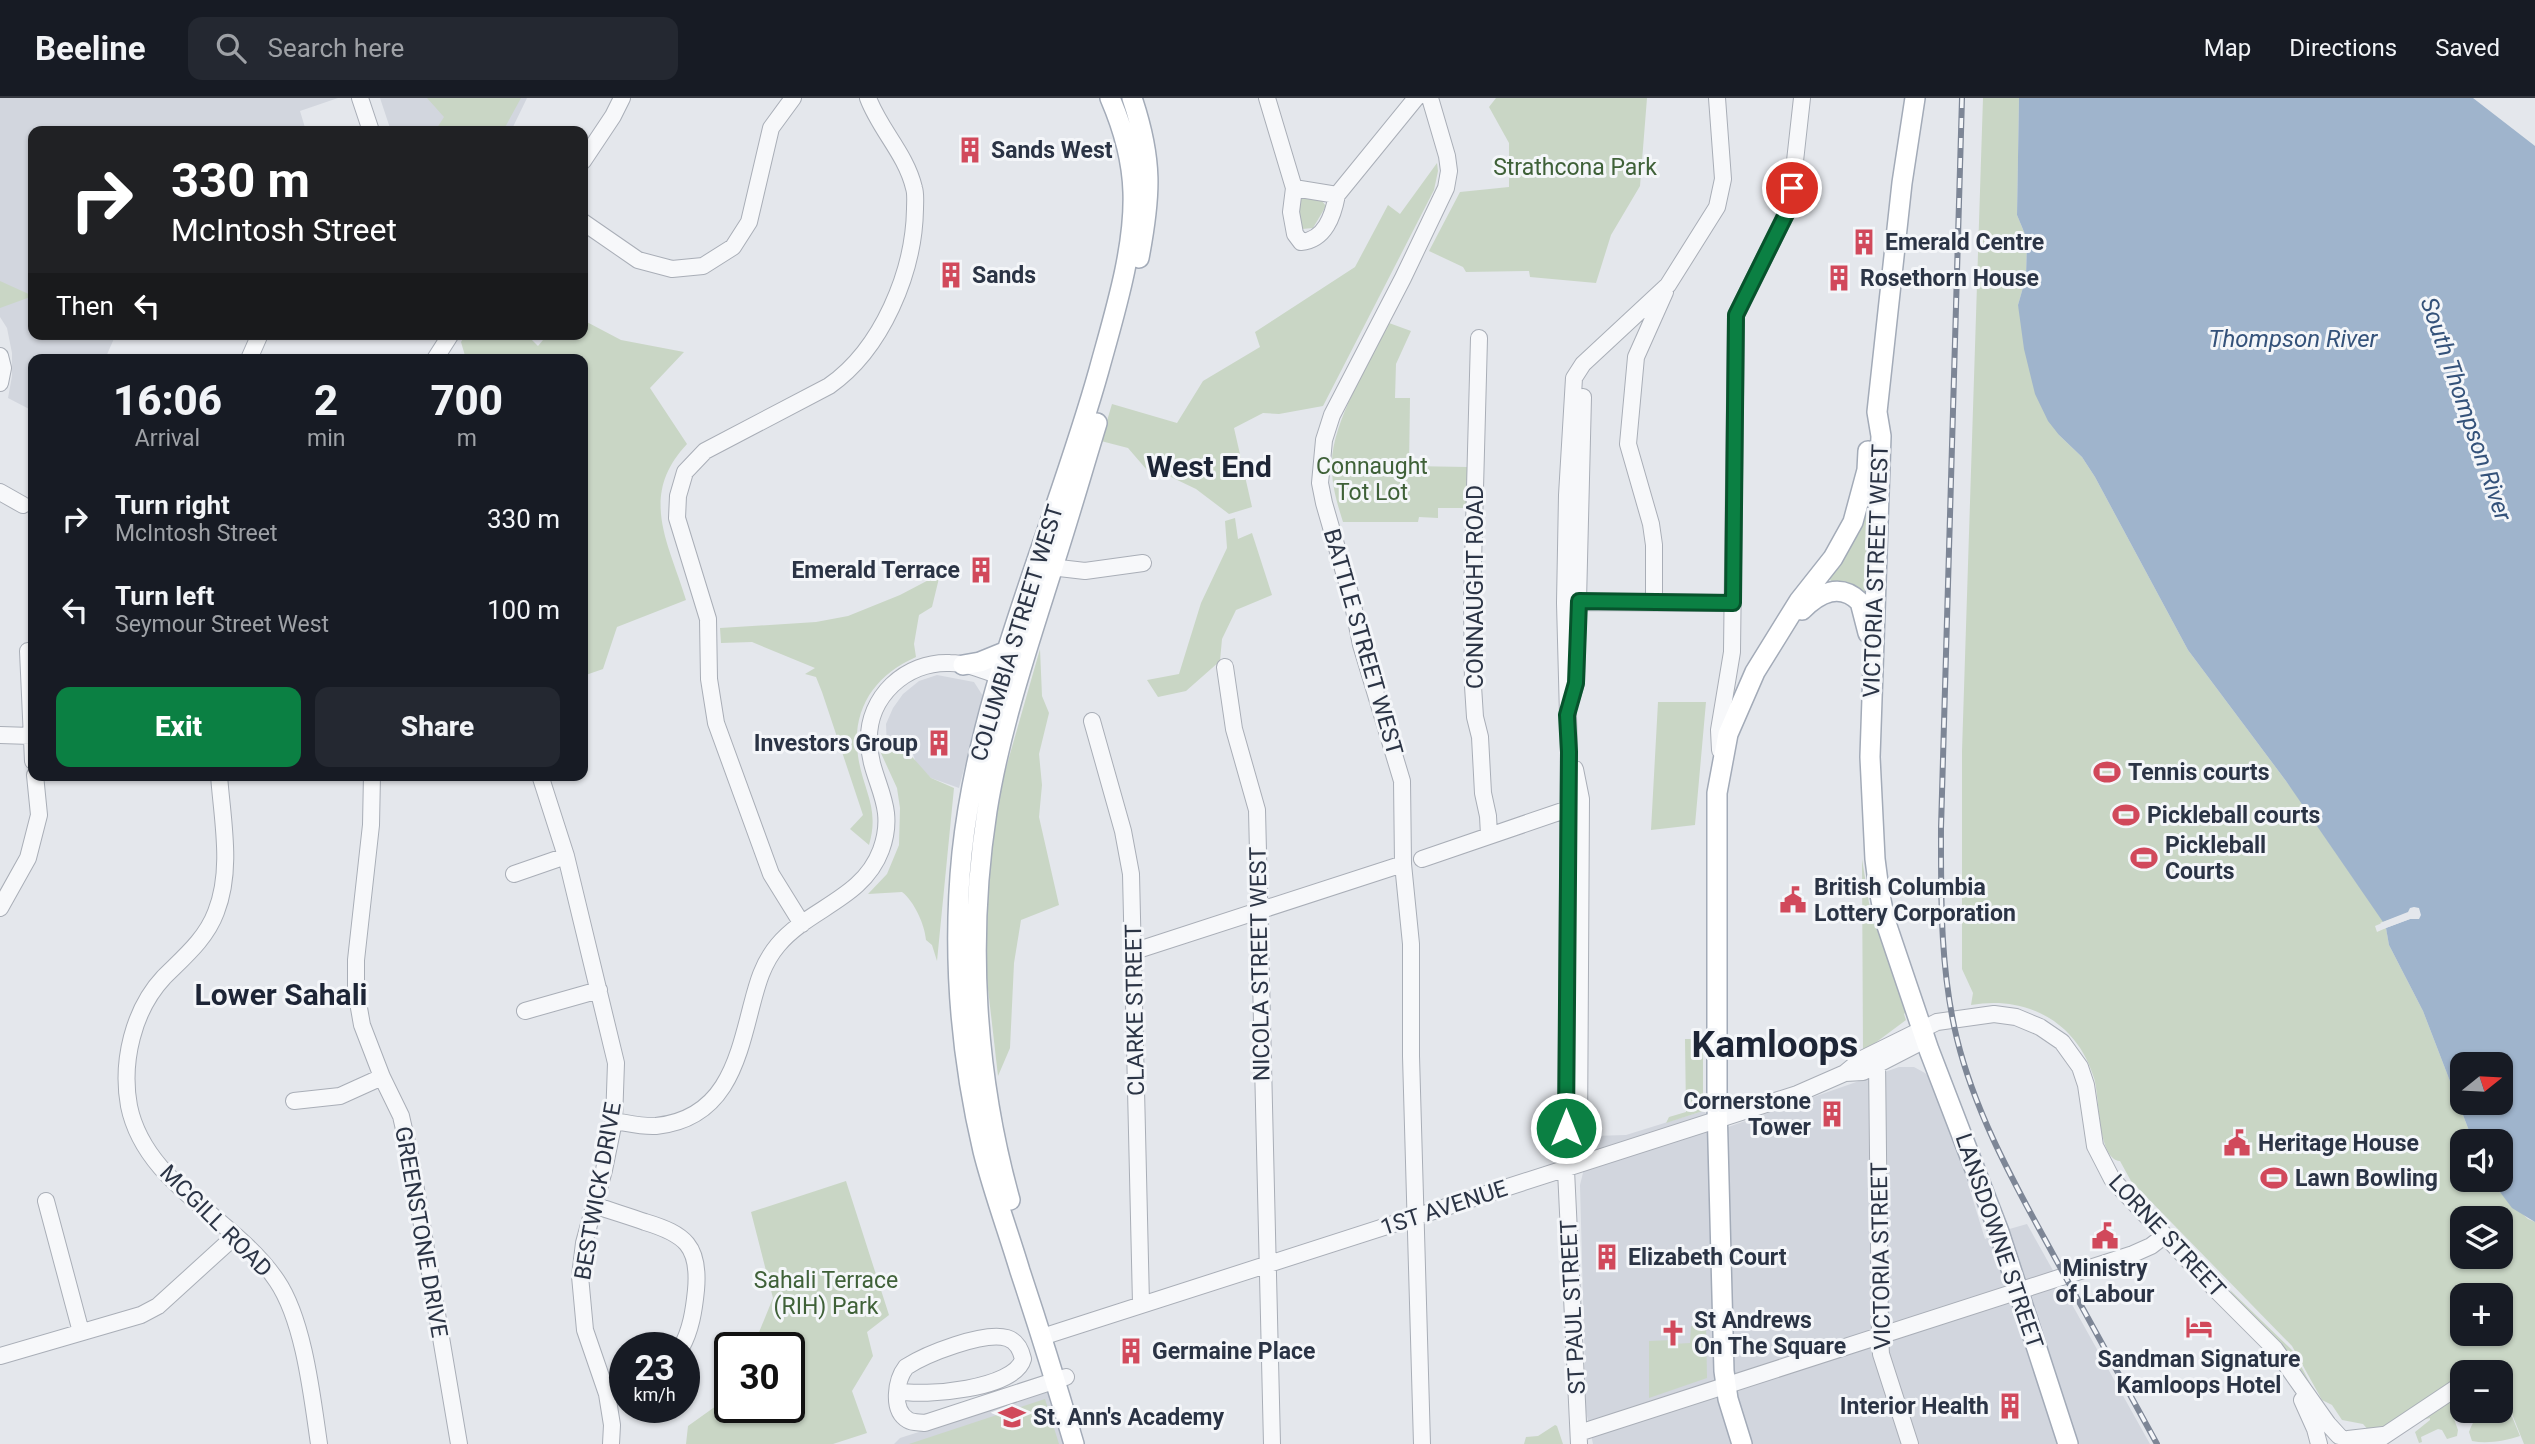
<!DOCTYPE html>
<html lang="en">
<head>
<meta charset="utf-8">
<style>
  :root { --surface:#171b24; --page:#242831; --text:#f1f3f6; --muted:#9ea1a6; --line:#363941; --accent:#0b8043 }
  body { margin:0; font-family:Roboto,sans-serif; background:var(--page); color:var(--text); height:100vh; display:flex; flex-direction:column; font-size:26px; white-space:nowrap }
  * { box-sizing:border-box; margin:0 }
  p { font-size:23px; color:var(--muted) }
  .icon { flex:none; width:38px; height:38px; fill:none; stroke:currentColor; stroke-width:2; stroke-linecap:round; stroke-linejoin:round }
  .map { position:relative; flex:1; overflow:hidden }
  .side { position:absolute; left:28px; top:256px; width:560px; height:427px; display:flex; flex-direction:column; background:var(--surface); border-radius:14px; box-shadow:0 2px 5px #0004 }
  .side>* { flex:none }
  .banner { position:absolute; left:28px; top:28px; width:560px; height:214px; border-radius:14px; box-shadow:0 2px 5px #0004; background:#202124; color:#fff; overflow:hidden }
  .needle { width:46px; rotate:72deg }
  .fabs { position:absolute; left:2450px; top:954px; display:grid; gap:14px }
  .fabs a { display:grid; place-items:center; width:63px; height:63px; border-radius:14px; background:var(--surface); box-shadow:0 2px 5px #0004; font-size:35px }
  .speed { position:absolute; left:609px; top:1234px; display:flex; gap:14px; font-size:35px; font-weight:700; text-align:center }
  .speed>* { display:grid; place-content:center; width:91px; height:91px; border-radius:50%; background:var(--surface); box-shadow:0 2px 5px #0004; line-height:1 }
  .speed small { font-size:18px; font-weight:400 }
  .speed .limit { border:4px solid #111; border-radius:10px; background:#fff; color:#111 }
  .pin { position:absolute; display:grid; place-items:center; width:60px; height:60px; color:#fff; margin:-30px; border:4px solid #fff; border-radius:50%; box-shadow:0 2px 7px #0007 }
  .me { position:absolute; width:77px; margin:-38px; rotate:0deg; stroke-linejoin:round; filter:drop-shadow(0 0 5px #0008) }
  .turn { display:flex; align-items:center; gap:24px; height:147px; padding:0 28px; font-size:32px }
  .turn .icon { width:91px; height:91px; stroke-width:2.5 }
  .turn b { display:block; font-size:49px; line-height:60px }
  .then { display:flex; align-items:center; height:66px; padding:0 28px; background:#0003; gap:14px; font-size:26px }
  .eta { display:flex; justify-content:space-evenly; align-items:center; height:119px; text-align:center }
  .eta b { font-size:42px; font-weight:800; line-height:49px }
  .primary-button { display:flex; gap:14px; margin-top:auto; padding:14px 28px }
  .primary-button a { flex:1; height:80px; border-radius:14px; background:var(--accent); color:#fff; font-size:28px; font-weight:800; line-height:80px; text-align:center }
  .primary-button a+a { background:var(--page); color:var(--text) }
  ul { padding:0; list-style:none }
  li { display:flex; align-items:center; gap:21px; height:91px; padding:0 28px }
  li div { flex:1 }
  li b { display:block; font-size:26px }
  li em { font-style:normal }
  header { display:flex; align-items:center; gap:42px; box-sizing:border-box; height:98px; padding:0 35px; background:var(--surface); border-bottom:2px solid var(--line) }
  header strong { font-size:33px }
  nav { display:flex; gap:38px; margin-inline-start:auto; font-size:24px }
  .search { width:490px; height:63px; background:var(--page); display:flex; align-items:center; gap:18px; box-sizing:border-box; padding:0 24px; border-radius:14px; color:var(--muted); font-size:26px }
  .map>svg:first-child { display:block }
</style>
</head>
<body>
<header>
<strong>Beeline</strong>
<div class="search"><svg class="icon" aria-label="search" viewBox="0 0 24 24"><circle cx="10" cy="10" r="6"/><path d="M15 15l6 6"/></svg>Search here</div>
<nav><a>Map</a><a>Directions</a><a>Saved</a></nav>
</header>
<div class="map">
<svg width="2535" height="1346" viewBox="0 0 2535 1346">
  <rect width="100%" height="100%" fill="#e4e7ec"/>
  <!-- built -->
  <path fill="#d2d6de" d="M0,0H338L300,13L306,33H33V236H116L105,261H33V313L8,300L12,278V255L7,230L0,219Z
    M380,0H527L511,33H391Z
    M937,577L974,584L983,598L959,690L931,680L916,665L911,650L887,651L886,626L893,610L903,596L919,583Z
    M1899,969H1914L1925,975L1932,983L1949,1024L1985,1141L1999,1134L2027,1126L2150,1346H1593L1586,1313L1580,1087L1592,1038L1626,1037L1703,1013L1728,1029Z
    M1045,1294L1051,1297L1065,1346H894L900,1340Z"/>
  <!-- green -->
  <path fill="#c9d6c5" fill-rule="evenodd" d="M427,0H521L503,33H435L444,19Z
    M1496,0H1647L1640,88L1611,137L1596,185L1530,179L1529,173L1466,174L1463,169L1429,153L1460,94L1509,89V45L1489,9Z
    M1983,0H2019L2017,117L2027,141L2026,179L2018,207L2059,337L2082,359L2095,379L2188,552L2292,691L2383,823L2408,814L2375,828L2377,834L2386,830L2389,847L2423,913L2473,1043H2462V1082H2491L2497,1091L2528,1121L2535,1124V1346H2524L2504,1296L2501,1297V1274H2462V1312L2483,1313C2472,1317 2464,1314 2453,1318L2458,1332L2457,1338L2447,1341L2442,1332L2438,1331L2421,1339L2422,1344L2419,1345L2415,1334L2430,1322V1320L2371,1335L2363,1326L2342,1322L2332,1307L2322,1302L2292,1248L2131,1083L2120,1063C2097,1061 2100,998 2094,980C2077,924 2027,897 1971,907L1973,895L1962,871V653ZM2462,1120H2501V1158H2462ZM2462,1197H2501V1236H2462Z
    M1437,65L1438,73L1434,92L1323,308L1279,316L1263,315L1234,330L1252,409L1229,416L1196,391L1171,379H1153L1128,350L1101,343L1112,306L1177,325L1203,283L1260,249L1255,234L1355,169L1388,107L1400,116Z
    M1305,99L1322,103L1326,108L1313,130L1302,131L1296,104Z
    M0,183L33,198L0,210Z
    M583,222L621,242L684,254L650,290L687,346C638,398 669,445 686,502L617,529L603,571L583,578V261H466L461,244L466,236H526L538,248L548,236H583Z
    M1389,225L1411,233L1396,266L1395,300H1410L1409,368L1468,369L1467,410H1438V420L1419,419L1418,424H1343C1337,405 1331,385 1332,365C1332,324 1370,263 1389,225Z
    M1869,393V494L1866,495L1849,485L1831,483L1828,478Z
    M1235,420L1238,441L1252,435L1272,497L1236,512L1222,541L1220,563L1186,593L1158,599L1147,582L1179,576L1201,505L1227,450L1225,423Z
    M940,476L932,509L919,517L914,546L916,559C875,577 851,611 858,658C863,693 880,709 869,747L850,731L863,717L822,594L816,579L805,576L815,570L752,544L721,545L720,530L816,524L848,518L900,497Z
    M1040,551L1042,598L1049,615L1039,656L1042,687L1039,719L1059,807L1021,822L1014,865L1010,950L998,978L987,882L986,789L996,715L1004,677Z
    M1658,604H1706L1695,727L1651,732Z
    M906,652L931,680L954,690L937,863L932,847L926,842C925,827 914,803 902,794L868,796L887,776L899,747L900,710L897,690L880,653Z
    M1862,761L1869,805L1907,913L1904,916L1906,922L1863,954Z
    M1685,941H1703V1013L1666,1025L1669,1019L1686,1014Z
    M846,1083L889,1217L867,1234L873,1258L852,1293L867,1335L833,1346H686L688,1328L730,1298V1309H789V1250L753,1249L773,1200L751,1114Z
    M2230,1192L2293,1253L2311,1287L2290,1256L2232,1197Z
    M1706,1227L1707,1280L1649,1300V1243L1672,1242L1673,1246L1690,1245L1691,1228Z
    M2502,1300L2506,1304L2520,1338C2505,1343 2487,1346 2472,1343L2469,1334C2477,1315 2480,1312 2501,1312Z
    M1045,1301L1059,1346H909Z
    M1555,1327L1557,1328L1563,1346H1524L1526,1339L1538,1338Z"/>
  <!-- water -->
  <path fill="#9fb4cc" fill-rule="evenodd" d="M2019,0H2473L2535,48V1124L2512,1110L2491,1082H2501V1043H2473L2423,913L2389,847L2386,830L2410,821L2408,815L2383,824L2286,683L2188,552L2095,379L2082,359L2059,337L2048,323L2035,296L2024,251L2018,207L2026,179L2027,141L2017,117ZM2462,966H2501V1004H2462Z"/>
  <!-- pier -->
  <path fill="#e4e7ec" d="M2414,809L2419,810L2421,817L2419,821H2410L2383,831L2384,827L2392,824L2383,827L2380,825L2408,814L2410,810Z"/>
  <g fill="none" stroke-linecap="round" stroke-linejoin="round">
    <!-- minor casing -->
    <g stroke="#a9aeb7" stroke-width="18">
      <path id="minor" d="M360,0L371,33
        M1267,0L1294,90L1291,114L1295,136L1301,144C1325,142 1333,118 1337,97
        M583,63L613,18L622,0
        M1294,90L1337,97L1416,0
        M583,124L638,162L672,171L703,168L733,149L749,124L771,30L793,0
        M1479,240L1472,503L1473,588L1475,619L1480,639L1483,695L1488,718L1489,737
        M0,258L3,270L0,285
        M249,261L260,236
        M435,261L451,236
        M0,394L23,407
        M1042,468L1085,473L1143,465
        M1579,504L1733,505
        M1654,504V447L1651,426L1628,346L1636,259L1665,194
        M28,553L33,663
        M1225,569L1234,631L1257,712L1272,1346
        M1571,601L1576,585L1583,299
        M1092,623L1123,733L1131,776L1141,1206
        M0,637L31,638
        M1720,652L1719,632L1732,554L1736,217L1790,108L1802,0
        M219,677C222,721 233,771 216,814C206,841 184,859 164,879C133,912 121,964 129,1008C145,1087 235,1120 277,1183C304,1223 312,1298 319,1346
        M372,677L371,727L356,862V893L362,927L382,979L401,1018L411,1062L459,1346
        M540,677L566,758L616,965L614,1023L604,1072L584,1145L580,1178L585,1232L607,1296L612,1327L611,1346
        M1422,761L1568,711
        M514,776L566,758
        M0,810L28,760L39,717L35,677
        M802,826L771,776L716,625L709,581L708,521L677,420L678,398L685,374L705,353L829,288C882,251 914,174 915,111C915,104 916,96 914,90C906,56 880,32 868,0
        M1135,853L1403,766
        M525,913L599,892
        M1891,952L1880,958L1877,962L1880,1239L1881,1256L1910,1346
        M1845,975L1863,974L1925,942
        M294,1003L340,998L382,979
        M614,1023C627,1025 643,1029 656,1028C724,1021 737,965 751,910C757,887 762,866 778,847C809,810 863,801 881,752C898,706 870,684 869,644C867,599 906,563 950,565C970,565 992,576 1011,582
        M1570,1063L1579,1040L1581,701L1575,671
        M46,1103L81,1234
        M594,1107C611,1113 628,1118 645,1124C685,1136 700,1148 696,1192C694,1212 691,1232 681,1250
        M1042,1239L1797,996L1845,975L1862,961L1937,924L1994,916L2016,919L2040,929L2062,944L2080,969L2086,987L2095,1048L2112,1081L2216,1192L2275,1251L2328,1326L2339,1338
        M0,1258L141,1217L158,1208L235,1138
        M2492,1274L2496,1273
        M898,1293C924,1299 1015,1291 1023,1261C1021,1252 1017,1243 1007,1240C984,1233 926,1256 906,1269C896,1282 891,1312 908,1322C913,1325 919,1324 925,1325L1066,1279
        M607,1296L625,1289
        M2302,1302L2315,1331L2319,1346
        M1579,1335L2133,1156L2151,1148L2164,1138
        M2348,1341L2383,1337
        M1422,1346L1411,958V846L1403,766L1402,683L1361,547L1352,502L1324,405L1320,385L1324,342L1332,317L1403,180L1446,90L1449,73L1447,58L1430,0
        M1579,1346L1566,1072L1569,655L1565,505L1567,397L1574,280L1583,266L1668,187L1717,109L1723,81L1717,0
        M2372,1346L2462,1286"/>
    </g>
    <!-- major casing -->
    <g stroke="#a3abb8" stroke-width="22">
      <path id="major" d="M1132,0C1153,62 1151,97 1139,160
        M1915,0L1902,85L1877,314L1881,338L1870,659L1875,761L1879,792L1885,822L1929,952L1999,1134L2068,1346
        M1802,512C1819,495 1840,484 1860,504L1868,535
        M963,567L980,564L1007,553
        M1010,1102C975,976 967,841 987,713C1000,631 1027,551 1052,472C1068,423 1082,374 1097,325
        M1074,1346C1057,1288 1039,1230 1020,1173C1008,1133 993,1093 983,1053C960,955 952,855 962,755C980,587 1054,433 1099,272C1114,217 1135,151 1133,94C1132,61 1123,30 1110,0
        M1742,1346L1728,1301L1724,1273L1717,1007V695L1728,636L1755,574L1799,503L1833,460L1853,424L1867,372L1868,353"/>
    </g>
    <!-- minor -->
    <use href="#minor" stroke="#f7f8fa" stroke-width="16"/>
    <!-- major -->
    <use href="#major" stroke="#fff" stroke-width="19"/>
    <!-- rail casing -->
    <g stroke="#7d8696" stroke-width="6">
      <path id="rail" d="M1962,0L1941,730C1941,801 1940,871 1957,941C1974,1010 2008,1074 2042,1136C2080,1206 2119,1276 2157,1346"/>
    </g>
    <!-- rail -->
    <use href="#rail" stroke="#f4f6f9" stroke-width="3.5" stroke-dasharray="10" stroke-linecap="butt"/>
  </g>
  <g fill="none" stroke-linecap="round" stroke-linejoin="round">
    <!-- route casing -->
    <g stroke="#07532c" stroke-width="18">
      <path id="route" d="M1566,1030L1569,654L1567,617L1576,585L1579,503L1733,505L1736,217L1790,108L1792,90"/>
    </g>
    <!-- route -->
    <use href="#route" stroke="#0b8043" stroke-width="12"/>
  </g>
  <!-- icons -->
  <defs>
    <g id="building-bare" transform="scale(2.1)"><path d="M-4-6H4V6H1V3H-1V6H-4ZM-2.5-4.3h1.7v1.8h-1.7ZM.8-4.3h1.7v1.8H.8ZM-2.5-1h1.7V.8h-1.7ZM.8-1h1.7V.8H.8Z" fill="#d1495b" stroke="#f4f6f9" stroke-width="2.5" paint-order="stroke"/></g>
    <g id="stadium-bare" transform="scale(2.1)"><path d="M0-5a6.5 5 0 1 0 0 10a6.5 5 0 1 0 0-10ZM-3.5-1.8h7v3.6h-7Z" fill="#d1495b" stroke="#f4f6f9" stroke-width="2.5" paint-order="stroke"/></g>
    <g id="civic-bare" transform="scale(2.1)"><path d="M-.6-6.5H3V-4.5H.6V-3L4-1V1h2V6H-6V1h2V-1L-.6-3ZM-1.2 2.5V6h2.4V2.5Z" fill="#d1495b" stroke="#f4f6f9" stroke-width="2.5" paint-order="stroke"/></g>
    <g id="hotel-bare" transform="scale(2.1)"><path d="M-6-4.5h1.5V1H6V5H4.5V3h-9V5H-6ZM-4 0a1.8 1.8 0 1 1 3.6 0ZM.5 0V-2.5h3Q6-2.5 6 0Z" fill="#d1495b" stroke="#f4f6f9" stroke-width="2.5" paint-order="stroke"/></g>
    <g id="church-bare" transform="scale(2.1)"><path d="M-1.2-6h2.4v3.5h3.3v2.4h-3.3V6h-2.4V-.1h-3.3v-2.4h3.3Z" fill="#d1495b" stroke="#f4f6f9" stroke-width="2.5" paint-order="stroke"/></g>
    <g id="school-bare" transform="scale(2.1)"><path d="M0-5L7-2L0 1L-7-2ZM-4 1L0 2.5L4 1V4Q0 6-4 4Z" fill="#d1495b" stroke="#f4f6f9" stroke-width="2.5" paint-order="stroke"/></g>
  </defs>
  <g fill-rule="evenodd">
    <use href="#building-bare" x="970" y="52"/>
    <use href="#building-bare" x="1864" y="144"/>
    <use href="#building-bare" x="951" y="177"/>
    <use href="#building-bare" x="1839" y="180"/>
    <use href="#building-bare" x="981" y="472"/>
    <use href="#building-bare" x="939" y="645"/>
    <use href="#stadium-bare" x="2107" y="674"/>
    <use href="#stadium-bare" x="2126" y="717"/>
    <use href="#stadium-bare" x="2144" y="760"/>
    <use href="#civic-bare" x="1793" y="802"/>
    <use href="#building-bare" x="1832" y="1016"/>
    <use href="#civic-bare" x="2237" y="1045"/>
    <use href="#stadium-bare" x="2274" y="1080"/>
    <use href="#civic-bare" x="2105" y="1138"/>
    <use href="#building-bare" x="1607" y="1159"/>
    <use href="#hotel-bare" x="2199" y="1229"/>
    <use href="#church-bare" x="1673" y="1235"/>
    <use href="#building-bare" x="1131" y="1253"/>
    <use href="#building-bare" x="2010" y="1308"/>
    <use href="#school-bare" x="1012" y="1319"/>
  </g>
  <g text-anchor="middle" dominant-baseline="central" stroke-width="6" stroke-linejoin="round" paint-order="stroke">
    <!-- poi labels -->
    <g font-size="23" font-weight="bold" fill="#2b3445" stroke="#f4f6f9" text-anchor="start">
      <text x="991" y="52">Sands West</text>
      <text x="1885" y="144">Emerald Centre</text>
      <text x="972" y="177">Sands</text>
      <text x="1860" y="180">Rosethorn House</text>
      <text x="960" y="472" text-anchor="end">Emerald Terrace</text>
      <text x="918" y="645" text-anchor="end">Investors Group</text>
      <text x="2128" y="674">Tennis courts</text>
      <text x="2147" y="717">Pickleball courts</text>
      <text x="2165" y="747">Pickleball<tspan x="2165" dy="26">Courts</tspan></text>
      <text x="1814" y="789">British Columbia<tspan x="1814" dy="26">Lottery Corporation</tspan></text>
      <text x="1811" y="1003" text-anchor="end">Cornerstone<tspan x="1811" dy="26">Tower</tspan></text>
      <text x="2258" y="1045">Heritage House</text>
      <text x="2295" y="1080">Lawn Bowling</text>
      <text x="1628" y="1159">Elizabeth Court</text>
      <text x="2105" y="1170" text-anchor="middle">Ministry<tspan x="2105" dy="26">of Labour</tspan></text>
      <text x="1694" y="1222">St Andrews<tspan x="1694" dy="26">On The Square</tspan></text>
      <text x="1152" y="1253">Germaine Place</text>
      <text x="2199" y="1261" text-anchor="middle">Sandman Signature<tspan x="2199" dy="26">Kamloops Hotel</tspan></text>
      <text x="1989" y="1308" text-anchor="end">Interior Health</text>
      <text x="1033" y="1319">St. Ann's Academy</text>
    </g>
    <!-- park labels -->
    <g font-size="23" fill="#3f6138" stroke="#f4f6f9">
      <text x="1575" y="69">Strathcona Park</text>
      <text x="1372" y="368">Connaught<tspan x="1372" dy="26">Tot Lot</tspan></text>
      <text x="826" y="1182">Sahali Terrace<tspan x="826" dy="26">(RIH) Park</tspan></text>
    </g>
    <!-- street labels -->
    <g font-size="23" fill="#2b3445" stroke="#f4f6f9">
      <text transform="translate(1876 473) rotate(-88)">VICTORIA STREET WEST</text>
      <text transform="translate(1475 489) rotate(-90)">CONNAUGHT ROAD</text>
      <text transform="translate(1017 535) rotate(-73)">COLUMBIA STREET WEST</text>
      <text transform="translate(1363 544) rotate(74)">BATTLE STREET WEST</text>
      <text transform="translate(1260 866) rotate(-91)">NICOLA STREET WEST</text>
      <text transform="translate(1135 912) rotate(-91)">CLARKE STREET</text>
      <text transform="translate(598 1093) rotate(-80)">BESTWICK DRIVE</text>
      <text transform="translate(1444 1110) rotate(-18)">1ST AVENUE</text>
      <text transform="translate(216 1123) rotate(45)">MCGILL ROAD</text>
      <text transform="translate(421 1134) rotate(80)">GREENSTONE DRIVE</text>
      <text transform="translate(2167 1138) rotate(47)">LORNE STREET</text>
      <text transform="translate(1999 1143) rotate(71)">LANSDOWNE STREET</text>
      <text transform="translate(1881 1158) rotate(-91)">VICTORIA STREET</text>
      <text transform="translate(1573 1209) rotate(-93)">ST PAUL STREET</text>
    </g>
    <!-- water labels -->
    <g font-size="24" font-style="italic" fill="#34527a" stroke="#f4f6f9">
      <text x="2293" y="241">Thompson River</text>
      <text transform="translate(2466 311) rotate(71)">South Thompson River</text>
    </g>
    <!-- district labels -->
    <g font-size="30" font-weight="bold" fill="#1d2536" stroke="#f4f6f9">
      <text x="1209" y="368">West End</text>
      <text x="281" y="896">Lower Sahali</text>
    </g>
    <!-- town labels -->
    <g font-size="37" font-weight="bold" fill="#1d2536" stroke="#f4f6f9">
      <text x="1775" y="946">Kamloops</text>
    </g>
  </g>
</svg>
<div class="fabs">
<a><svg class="needle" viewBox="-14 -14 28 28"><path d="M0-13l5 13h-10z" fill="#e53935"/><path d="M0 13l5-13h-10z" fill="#9ea1a6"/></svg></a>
<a><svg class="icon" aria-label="sound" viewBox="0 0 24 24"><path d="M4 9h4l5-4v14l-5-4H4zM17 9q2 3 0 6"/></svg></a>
<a><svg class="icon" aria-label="layers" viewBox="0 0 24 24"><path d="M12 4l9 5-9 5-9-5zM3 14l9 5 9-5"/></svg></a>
<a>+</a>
<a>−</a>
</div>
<div class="speed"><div>23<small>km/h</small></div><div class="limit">30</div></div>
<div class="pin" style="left:1792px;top:90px;background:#d93025"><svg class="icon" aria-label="arrive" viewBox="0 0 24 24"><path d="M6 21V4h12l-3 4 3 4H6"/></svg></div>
<svg class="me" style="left:1566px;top:1030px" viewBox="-20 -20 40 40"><circle r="17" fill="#0b8043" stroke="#fff" stroke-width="3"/><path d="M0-11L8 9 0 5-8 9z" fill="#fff"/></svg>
<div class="banner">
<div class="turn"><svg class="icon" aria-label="right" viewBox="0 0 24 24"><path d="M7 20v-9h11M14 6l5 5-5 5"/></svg><div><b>330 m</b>McIntosh Street</div></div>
<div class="then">Then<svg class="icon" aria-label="left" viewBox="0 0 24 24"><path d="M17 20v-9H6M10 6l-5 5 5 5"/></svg></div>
</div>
<section class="side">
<div class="eta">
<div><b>16:06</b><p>Arrival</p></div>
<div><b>2</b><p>min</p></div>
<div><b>700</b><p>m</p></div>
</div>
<ul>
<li><svg class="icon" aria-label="right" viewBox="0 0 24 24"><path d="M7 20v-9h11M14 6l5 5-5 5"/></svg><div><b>Turn right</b><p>McIntosh Street</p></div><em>330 m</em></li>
<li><svg class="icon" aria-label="left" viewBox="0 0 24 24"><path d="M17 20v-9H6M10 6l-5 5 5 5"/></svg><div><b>Turn left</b><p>Seymour Street West</p></div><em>100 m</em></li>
</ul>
<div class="primary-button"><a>Exit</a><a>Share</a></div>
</section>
</div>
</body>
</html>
